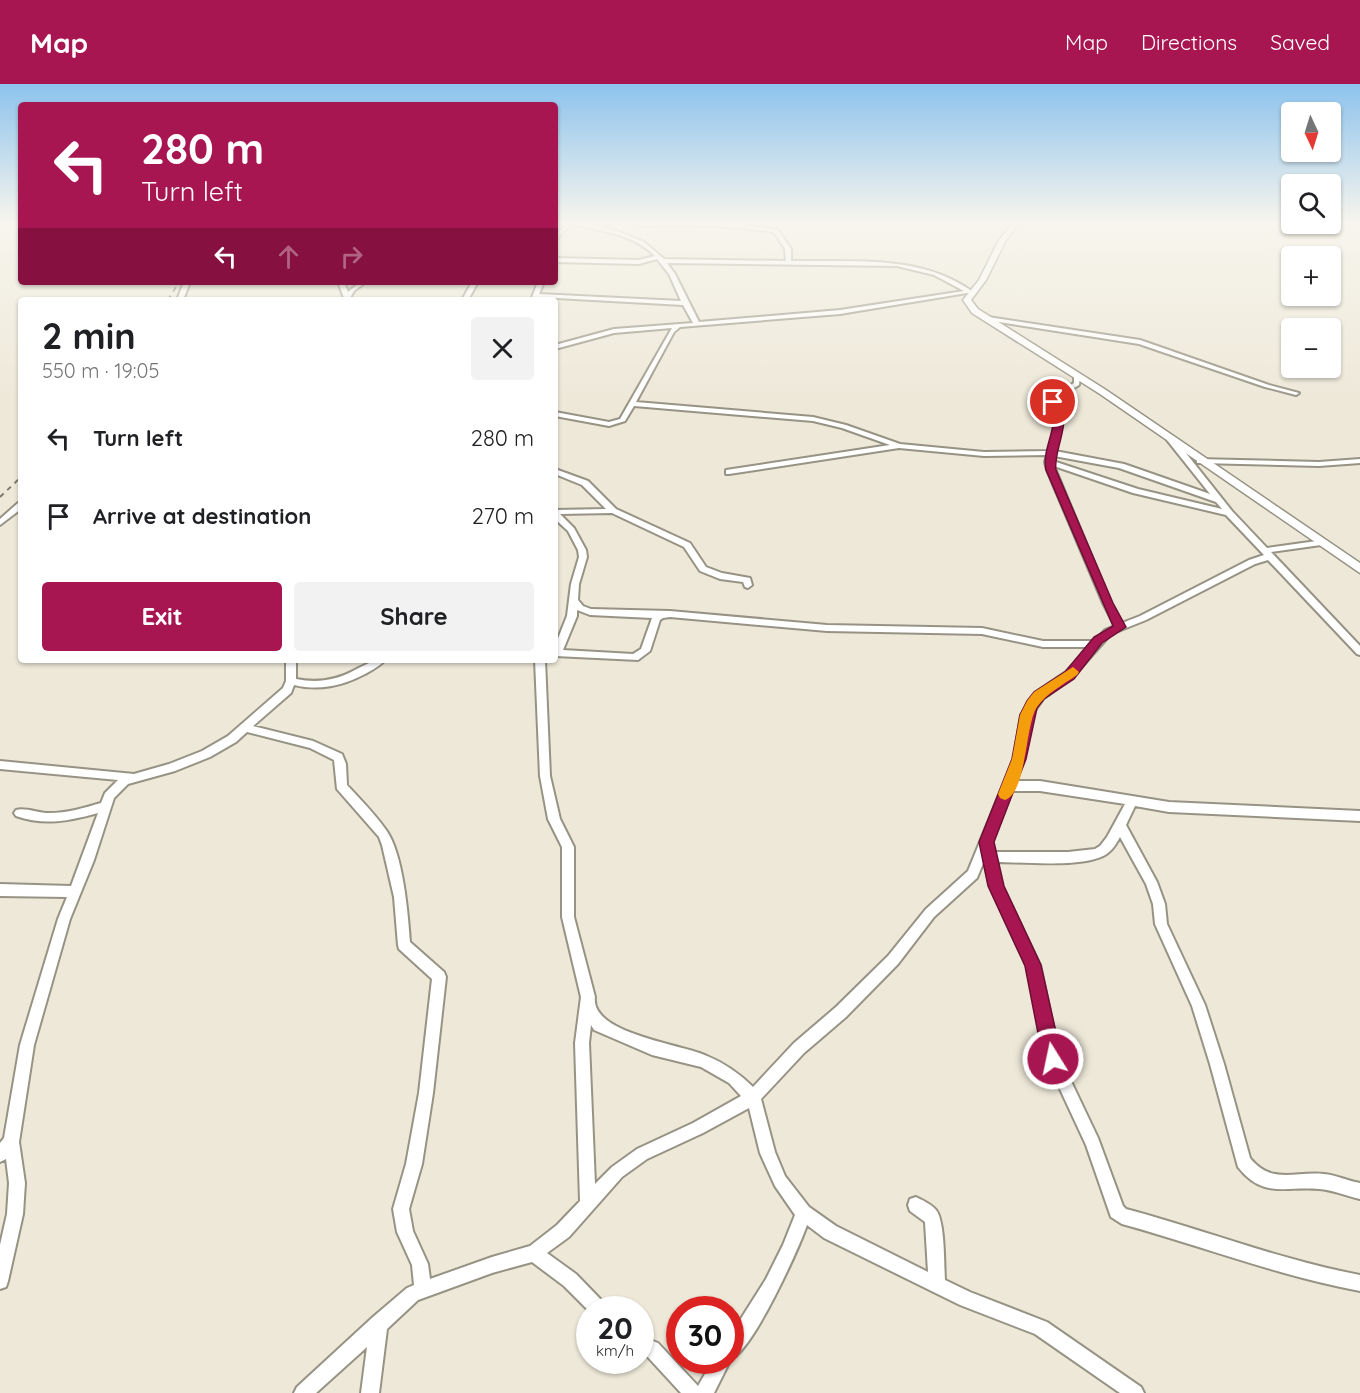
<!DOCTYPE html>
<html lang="en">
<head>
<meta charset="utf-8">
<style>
  :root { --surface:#fff; --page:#f2f2f2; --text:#202124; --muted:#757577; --accent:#a81651 }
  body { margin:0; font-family:Quicksand,sans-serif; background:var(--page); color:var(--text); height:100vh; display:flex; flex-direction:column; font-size:22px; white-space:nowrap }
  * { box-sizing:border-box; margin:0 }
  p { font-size:20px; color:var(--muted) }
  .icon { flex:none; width:33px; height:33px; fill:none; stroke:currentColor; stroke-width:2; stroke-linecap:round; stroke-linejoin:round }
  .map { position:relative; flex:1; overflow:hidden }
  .drawer { position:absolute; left:18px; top:213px; width:540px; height:366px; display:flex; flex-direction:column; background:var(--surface); border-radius:6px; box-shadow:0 2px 4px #0004 }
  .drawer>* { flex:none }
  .guide { position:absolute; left:18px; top:18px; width:540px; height:183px; border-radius:6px; box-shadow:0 2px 4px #0004; background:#a81651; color:#fff; overflow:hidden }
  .needle { width:39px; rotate:176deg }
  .tools { position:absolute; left:1281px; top:18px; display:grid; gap:12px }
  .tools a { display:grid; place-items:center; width:60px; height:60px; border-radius:6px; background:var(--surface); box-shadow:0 2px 4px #0004; font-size:30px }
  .speed { position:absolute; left:576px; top:1212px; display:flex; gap:12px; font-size:30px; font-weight:700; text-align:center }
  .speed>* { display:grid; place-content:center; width:78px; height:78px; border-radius:50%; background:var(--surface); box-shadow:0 2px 4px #0004; line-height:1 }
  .speed small { font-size:15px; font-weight:400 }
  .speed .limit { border:9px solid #d22; background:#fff; color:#111 }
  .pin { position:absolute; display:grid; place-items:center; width:51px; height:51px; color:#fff; margin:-26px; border:3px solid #fff; border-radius:50%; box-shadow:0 2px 6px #0007 }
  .me { position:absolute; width:66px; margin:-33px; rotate:350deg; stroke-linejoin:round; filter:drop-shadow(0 0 4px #0008) }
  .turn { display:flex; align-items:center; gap:21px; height:126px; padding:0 24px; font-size:27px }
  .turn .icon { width:78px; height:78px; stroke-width:2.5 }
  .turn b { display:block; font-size:42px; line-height:51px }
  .lanes { display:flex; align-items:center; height:57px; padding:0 24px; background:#0003; justify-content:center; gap:30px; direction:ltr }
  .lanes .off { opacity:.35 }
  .round { display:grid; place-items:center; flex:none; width:63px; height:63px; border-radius:6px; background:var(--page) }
  .summary { display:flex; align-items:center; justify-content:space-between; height:102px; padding:0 24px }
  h1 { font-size:36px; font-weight:700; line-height:45px }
  .primary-button { display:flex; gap:12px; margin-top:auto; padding:12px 24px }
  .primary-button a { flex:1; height:69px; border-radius:6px; background:var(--accent); color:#fff; font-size:24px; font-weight:700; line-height:69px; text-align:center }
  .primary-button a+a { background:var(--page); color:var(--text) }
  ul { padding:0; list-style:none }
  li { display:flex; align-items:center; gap:18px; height:78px; padding:0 24px }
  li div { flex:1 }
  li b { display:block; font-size:22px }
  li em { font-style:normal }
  header { display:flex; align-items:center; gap:36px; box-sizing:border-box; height:84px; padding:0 30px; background:var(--accent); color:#fff }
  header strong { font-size:28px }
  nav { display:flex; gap:33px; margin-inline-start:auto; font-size:21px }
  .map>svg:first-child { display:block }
</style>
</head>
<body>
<header>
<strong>Map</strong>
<nav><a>Map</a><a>Directions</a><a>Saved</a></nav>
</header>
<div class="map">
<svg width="1360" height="1309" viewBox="0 0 1360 1309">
  <rect width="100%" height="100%" fill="#ede8d8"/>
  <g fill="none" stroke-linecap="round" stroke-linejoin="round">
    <!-- street casing -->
    <g stroke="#979384" stroke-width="4">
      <path id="street" d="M567,139H587L617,147L644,158L664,175L786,177L785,165L774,148C730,142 687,140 642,142L640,141L658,139L740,140L741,139H745V141L778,146L791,165V177C853,178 921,170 973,208L840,230L680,243L674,248L636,318L813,333L846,341L900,360L984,368L1048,367C1053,348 1061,335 1050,318L1054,311L1074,299V292L1077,290L1080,292L1079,301L1059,313L1056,318L1062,327V341L1055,367L1124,380L1210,410L1167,356L1174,354L1232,427L1267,464L1324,456V460L1321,461L1271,468L1360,562V571L1357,570L1268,476L1255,480L1146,536L1111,550L1072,594L1043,615L1031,632L1024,675L1015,697H1040L1169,718L1360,727V737L1169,728L1135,722L1126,741L1157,798L1165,820L1167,840L1205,921L1224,980L1250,1074C1272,1101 1294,1087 1324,1090C1336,1091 1348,1097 1360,1099V1115C1346,1112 1333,1106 1319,1105C1285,1102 1263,1115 1238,1083L1210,980L1192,922L1155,840L1153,820L1146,800L1120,753C1117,758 1114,764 1109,768C1091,785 1022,778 996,778L1002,802L1040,881L1060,974L1098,1054L1123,1122L1126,1125C1205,1146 1280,1176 1360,1191V1207C1279,1192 1202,1162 1122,1140L1111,1133L1086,1061L1046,975L1027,882L990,802L984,777L977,794L934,833L898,880L846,933L804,969L761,1015L775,1068L785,1092L809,1123L836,1142L928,1188L925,1138L910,1127L908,1121L910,1115L916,1113C922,1116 931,1120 936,1126C945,1137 944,1181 945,1196L970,1208L1047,1238L1141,1303L1144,1309H1120L1035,1250L960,1221L824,1154L807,1141C798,1166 753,1266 731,1275L714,1309H681L646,1271L640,1269V1252L658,1259L698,1302L713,1276H730V1252L766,1195L783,1161L795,1131L775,1102L760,1069L749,1024L703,1049L647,1075L622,1093L569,1153L547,1169L576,1190L605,1220L607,1226H590V1228L564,1202L532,1178L492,1189L418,1216L387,1245L379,1309H361L367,1263L316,1309H294L297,1303L373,1233L407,1204L414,1201L412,1181L397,1148L393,1125L406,1080L419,1009L432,895L399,865L398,861L394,813L382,761L379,753L337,705L334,676L310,664L247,648L236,658L210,673L175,687L128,700L114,714L94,776L70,835L34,961L19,1058L25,1099L23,1130L8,1197L6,1203L0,1205V1161L7,1130L9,1099L6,1075L0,1078V1059L4,1054L20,961L58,835L67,813L0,812V800L71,802L98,729C69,737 44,742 16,732L14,729L16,726C24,723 39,729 49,729C67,729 84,724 101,719L105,709L118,696L0,685V677L134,690L169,680L202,667L228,652L283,604L286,597V576H296V595C316,599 334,597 353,587C365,581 372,576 385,576C380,582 372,586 365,590C342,602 320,607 294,601L291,609L253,642L313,657L342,670L346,680L347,701C360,715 375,730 386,746C403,769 408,829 410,858L444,888L446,893L433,1009L422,1080L409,1125L413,1147L428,1180L430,1195L492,1173L530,1162L557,1141L580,1117L575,959L581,913L562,833V763L548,735L540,692L535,576H545L550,692L560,735L574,763V833L595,913C590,950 682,960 707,972C724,979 739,989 753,1003L794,959L836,923L888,872L926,825L968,787L1014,675L1021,631L1035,609L1066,588L1089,563H1043L982,550L827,547L670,533L663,534L660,536L650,567L638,576L555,572V562L567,532L571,500L579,473L578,466L568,447L555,435V426L606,425L582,401L555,390V385L588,397L616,425L690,459L706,483L722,489L750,494L752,501L748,504L745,503L743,498L720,495L700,487L684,463L612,429L560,430L574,444L586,466L587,473L579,500L578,516L583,522L591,525L670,527L827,541L982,544L1043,557H1095L1105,546L1115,542L1103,519L1047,386L1045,378L1047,371L984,372L899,364L729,390H726V386L890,361L842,344L813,337L634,322L625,337L609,342L555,332V328L609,338L620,335L672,244L614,249L555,265V261L614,245L693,239L683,221L538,213L537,216H531L538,198H544L539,210L681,217L669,190L657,175L639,180L555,178V174L639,176L655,172C631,148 601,148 571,140L555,157V153ZM667,179L897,182L934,191L964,207L840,226L699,238L675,190ZM1054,372L1119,384L1216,418L1222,425L1138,405L1053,377ZM1054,382L1133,409L1226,431L1264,471L1249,476L1140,532L1122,539L1111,519ZM577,526L590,531L652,534L641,565L633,570L563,566L577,532ZM1012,707H1040L1125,720L1107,753L1100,762L1095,765L1068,768H994L992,758ZM591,941L594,946L652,971L701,983L729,999L741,1012L693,1039L637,1065L612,1083L595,1100L589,959Z
        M184,198H190L183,216H177Z
        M338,198H344L348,208L360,198H366L354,207L350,214L351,216H343L344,214Z
        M472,198H478L468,216H462Z
        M988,233L1140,256L1269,301L1299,309L1296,311L1265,303L1139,260L986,236L985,235Z
        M1197,375L1319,378L1360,375V379L1319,382L1200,379H1197Z
        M18,419H21V425L0,441V435Z"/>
    </g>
    <!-- secondary casing -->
    <g stroke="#979384" stroke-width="3">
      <path id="secondary" d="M1012,139H1018L1005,158L986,196L971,216L978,225L1106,306L1360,479V489L1100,310L972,229L963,216L979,196L998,158Z"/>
    </g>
    <!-- street -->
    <use href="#street" fill="#fff" fill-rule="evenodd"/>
    <!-- secondary -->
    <use href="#secondary" fill="#fff" fill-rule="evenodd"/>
    <!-- rail -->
    <path stroke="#7e7b71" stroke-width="2" stroke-dasharray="5 5" stroke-linecap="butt" d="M168,216L179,198
      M0,413L21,393"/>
  </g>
  <!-- sky -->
  <linearGradient id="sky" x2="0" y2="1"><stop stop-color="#8dc3ed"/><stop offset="0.43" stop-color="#f7f5ed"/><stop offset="1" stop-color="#f7f5ed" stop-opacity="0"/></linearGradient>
  <rect width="1360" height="322" fill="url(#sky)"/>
  <!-- route -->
  <path fill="#a81651" stroke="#6d0e35" stroke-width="1.5" d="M1053,315C1078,328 1052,366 1056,386L1113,519L1126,543L1102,559L1074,595L1044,615L1037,624L1026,675L994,758L1004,802L1041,881L1062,975L1059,982L1053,984L1046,982L1043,975L1025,882L988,802L979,758L1012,675L1020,631L1027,617L1034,608L1065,588L1094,553L1113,542L1046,386C1041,362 1062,342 1049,318Z"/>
  <!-- slow -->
  <path fill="#f59e0b" d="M1073,583L1079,588L1077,591C1064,600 1047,609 1037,623C1025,640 1027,709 1005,716L1000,714L998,710L1012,675L1020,631L1027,617L1034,608Z"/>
</svg>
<div class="tools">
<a><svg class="needle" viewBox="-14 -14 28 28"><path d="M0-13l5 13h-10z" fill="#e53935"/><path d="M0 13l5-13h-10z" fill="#757577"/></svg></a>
<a><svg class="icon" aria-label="search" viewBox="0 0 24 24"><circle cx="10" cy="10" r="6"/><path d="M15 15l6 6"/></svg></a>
<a>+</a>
<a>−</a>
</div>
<div class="speed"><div>20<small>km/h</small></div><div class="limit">30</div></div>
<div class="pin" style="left:1053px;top:318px;background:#d93025"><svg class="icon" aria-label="arrive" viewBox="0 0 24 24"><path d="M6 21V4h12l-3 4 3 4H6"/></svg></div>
<svg class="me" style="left:1053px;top:975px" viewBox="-20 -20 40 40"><circle r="17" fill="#a81651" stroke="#fff" stroke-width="3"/><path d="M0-11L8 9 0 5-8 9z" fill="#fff"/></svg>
<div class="guide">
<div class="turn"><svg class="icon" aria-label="left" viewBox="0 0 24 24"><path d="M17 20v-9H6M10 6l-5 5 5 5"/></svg><div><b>280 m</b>Turn left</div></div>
<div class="lanes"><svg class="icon" aria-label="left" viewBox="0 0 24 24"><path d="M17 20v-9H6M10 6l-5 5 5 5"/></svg><svg class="icon off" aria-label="ahead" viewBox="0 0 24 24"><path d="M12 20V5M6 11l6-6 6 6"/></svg><svg class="icon off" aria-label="right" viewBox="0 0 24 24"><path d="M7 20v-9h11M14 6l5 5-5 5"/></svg></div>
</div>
<section class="drawer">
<div class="summary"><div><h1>2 min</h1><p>550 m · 19:05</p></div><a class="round"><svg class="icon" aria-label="close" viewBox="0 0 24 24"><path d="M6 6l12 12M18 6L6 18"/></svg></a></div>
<ul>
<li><svg class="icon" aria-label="left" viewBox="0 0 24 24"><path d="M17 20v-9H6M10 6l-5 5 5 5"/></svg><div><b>Turn left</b></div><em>280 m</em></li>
<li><svg class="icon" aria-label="arrive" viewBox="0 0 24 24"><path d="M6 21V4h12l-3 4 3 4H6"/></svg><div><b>Arrive at destination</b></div><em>270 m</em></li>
</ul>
<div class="primary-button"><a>Exit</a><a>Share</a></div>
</section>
</div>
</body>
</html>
